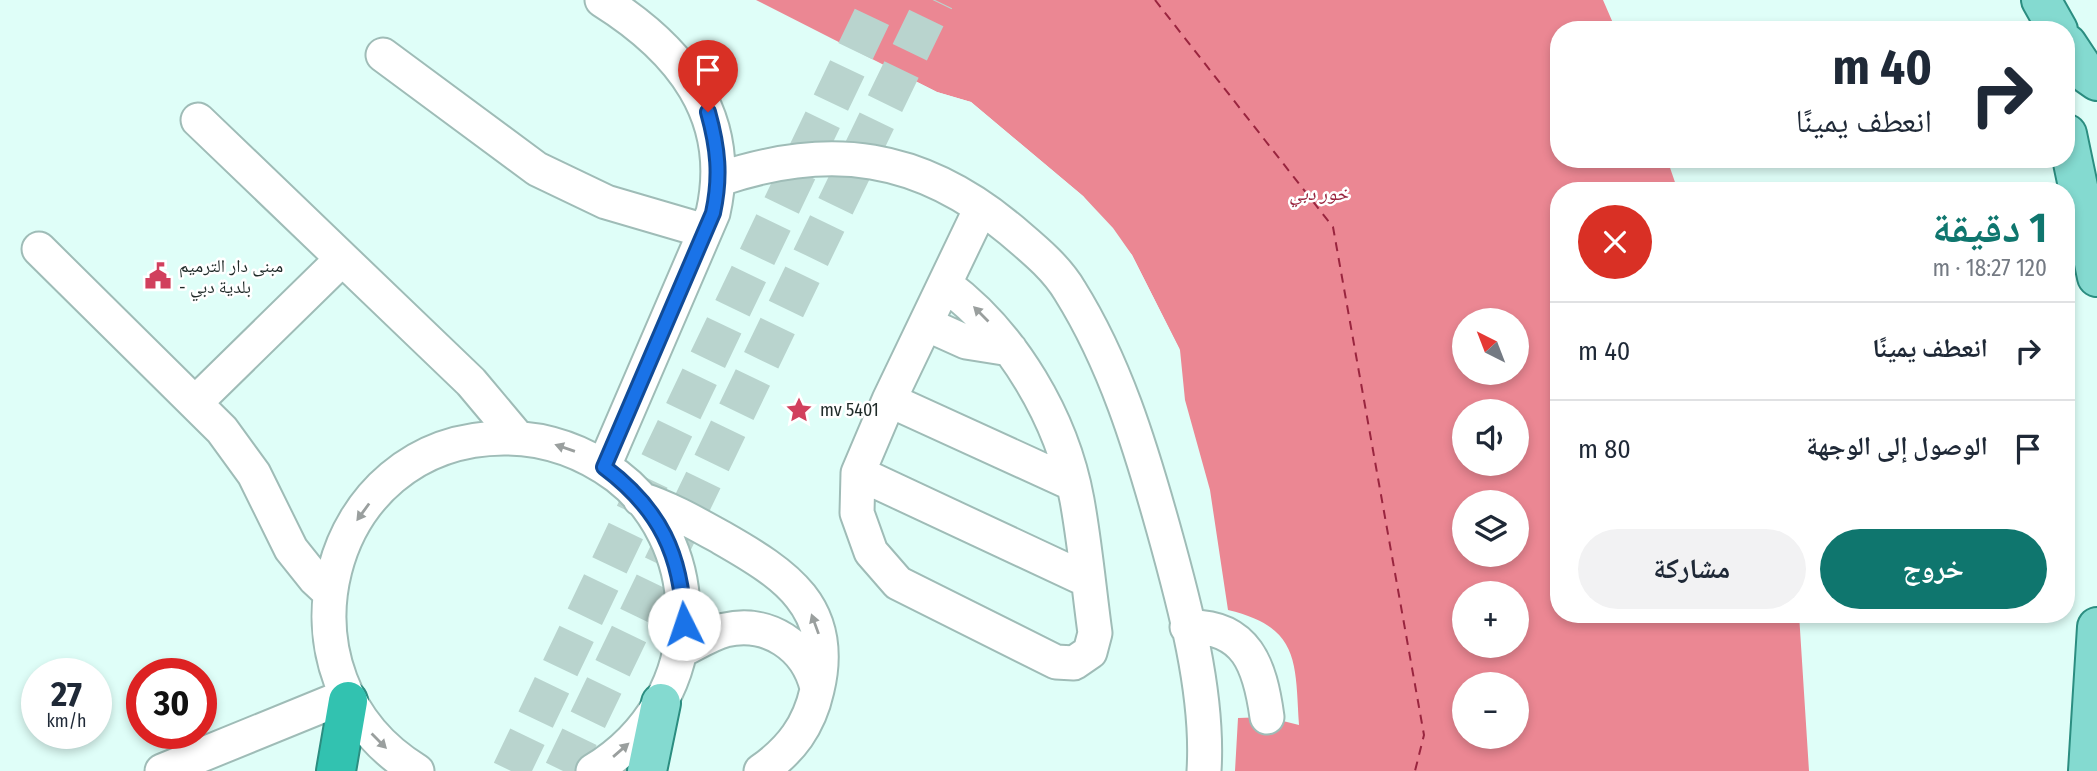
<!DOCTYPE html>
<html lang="ar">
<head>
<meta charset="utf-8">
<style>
  :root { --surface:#fff; --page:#f2f2f3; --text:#1f2937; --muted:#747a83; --line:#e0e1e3; --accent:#0f766e }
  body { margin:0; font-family:"Fira Sans Condensed","Noto Naskh Arabic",sans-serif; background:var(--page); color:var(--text); direction:rtl; height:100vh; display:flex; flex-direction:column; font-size:26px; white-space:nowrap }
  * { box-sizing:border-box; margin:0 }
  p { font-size:23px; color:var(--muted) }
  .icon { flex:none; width:38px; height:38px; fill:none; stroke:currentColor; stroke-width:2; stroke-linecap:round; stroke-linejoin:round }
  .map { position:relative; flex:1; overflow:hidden; direction:ltr }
  .drawer { position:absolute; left:1550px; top:182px; width:525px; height:441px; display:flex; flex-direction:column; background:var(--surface); border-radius:28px; box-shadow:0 4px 10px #0003; direction:rtl }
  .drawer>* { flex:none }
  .top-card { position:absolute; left:1550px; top:21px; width:525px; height:147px; border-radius:28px; box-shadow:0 4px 10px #0003; direction:rtl; background:#fff; color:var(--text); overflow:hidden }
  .needle { width:46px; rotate:318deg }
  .buttons { position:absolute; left:1452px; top:308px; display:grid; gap:14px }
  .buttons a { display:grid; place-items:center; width:77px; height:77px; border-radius:50%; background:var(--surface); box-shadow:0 4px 10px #0003; font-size:35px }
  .speed { position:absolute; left:21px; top:658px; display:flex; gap:14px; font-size:35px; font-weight:700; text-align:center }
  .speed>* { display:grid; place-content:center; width:91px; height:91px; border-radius:50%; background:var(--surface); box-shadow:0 4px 10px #0003; line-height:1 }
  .speed small { font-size:18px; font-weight:400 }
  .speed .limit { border:10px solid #d22; background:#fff; color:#111 }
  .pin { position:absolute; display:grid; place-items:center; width:60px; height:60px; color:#fff; margin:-72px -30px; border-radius:50% 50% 50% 0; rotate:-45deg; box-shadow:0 0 7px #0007 }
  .pin .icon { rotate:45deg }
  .me { position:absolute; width:77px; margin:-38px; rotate:356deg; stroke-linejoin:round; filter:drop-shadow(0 0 5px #0008) }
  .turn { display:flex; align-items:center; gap:24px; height:147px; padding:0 28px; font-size:32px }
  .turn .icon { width:91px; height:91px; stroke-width:2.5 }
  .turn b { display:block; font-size:49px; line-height:60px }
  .round { display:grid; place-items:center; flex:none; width:74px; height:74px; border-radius:37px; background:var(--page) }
  .headline { display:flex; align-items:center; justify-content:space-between; height:119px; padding:0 28px }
  h1 { font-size:42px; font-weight:700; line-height:52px; color:var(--accent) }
  .action { display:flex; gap:14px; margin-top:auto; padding:14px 28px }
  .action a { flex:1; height:80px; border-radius:42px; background:var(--accent); color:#fff; font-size:28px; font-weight:700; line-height:80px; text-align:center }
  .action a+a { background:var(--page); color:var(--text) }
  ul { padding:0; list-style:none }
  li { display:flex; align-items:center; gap:21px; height:98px; padding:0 28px; border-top:2px solid var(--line) }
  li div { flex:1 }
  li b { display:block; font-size:26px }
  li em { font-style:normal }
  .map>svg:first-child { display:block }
</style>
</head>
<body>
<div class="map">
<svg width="2097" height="771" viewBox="0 0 2097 771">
  <rect width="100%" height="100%" fill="#dffef8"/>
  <!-- water -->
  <path fill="#eb8793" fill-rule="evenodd" d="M756,0H1603L1616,30H1559V159H1667L1678,191H1559V614H1799L1809,771H1235L1238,718L1267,717L1299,725C1295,662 1300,627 1228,610L1210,490L1185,400L1180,350L1132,255L1083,196L971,102L937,92ZM1465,320H1517V373H1465ZM1465,411H1517V464H1465ZM1465,502H1517V555H1465ZM1465,593H1517V646H1465ZM1465,684H1517V737H1465Z"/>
  <!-- pier -->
  <path fill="#dffef8" d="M752,0L937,92L971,102L1083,196L1113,228L1132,255L1180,350L1170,339L1129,257L1110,230L1080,198L969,105L935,95Z"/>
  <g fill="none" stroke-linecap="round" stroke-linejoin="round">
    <!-- ferry -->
    <path stroke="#99253f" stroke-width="2" stroke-dasharray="9 7" stroke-linecap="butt" d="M1155,0L1333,227L1424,735L1415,771"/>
    <!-- major-tunnel -->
    <path stroke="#b9d4ce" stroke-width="38" stroke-dasharray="38 19" stroke-linecap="butt" d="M511,771L880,0
      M563,771L935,0"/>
    <!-- minor casing -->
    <g stroke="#9fbcb7" stroke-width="37">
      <path id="minor" d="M602,0C680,49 735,116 713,213L604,466
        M383,55L537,169L606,202L705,231
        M198,120L471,382L518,438
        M720,179C830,142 920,154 1011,230C1032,248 1056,267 1070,291C1115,363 1140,445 1163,527C1184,602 1209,693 1204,771
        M39,249L222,430L254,474L291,549L315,579L329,592
        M946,285C1012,334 1062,418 1077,500C1085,544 1089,589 1095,633L1090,652L1074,663L1056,662L898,583L871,552L857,513L858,473L889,400L981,208
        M926,324L966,342L1010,349
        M889,400L1073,484
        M195,403L342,259
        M858,473L1087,580
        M640,499C669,508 695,523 722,538C785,574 837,607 817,690C809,726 791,750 761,771
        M1187,627C1247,625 1260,666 1267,717
        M680,651C695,644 710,634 725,630C768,620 807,646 817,688
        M162,771L346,696
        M417,771C264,678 322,439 504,438C546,438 583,451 617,476C658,507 682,558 683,609C686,676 650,737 593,771"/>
    </g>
    <!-- major casing -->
    <g stroke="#2b8d80" stroke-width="42">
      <path id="major" d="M2041,0L2058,30
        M2067,44L2087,74L2097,81
        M2067,134L2097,277
        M647,771L661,703
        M2088,771L2097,627"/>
    </g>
    <!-- highway casing -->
    <g stroke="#2b8d80" stroke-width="42">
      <path id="highway" d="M336,771L348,701"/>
    </g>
    <!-- minor -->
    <use href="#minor" stroke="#fff" stroke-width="33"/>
    <!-- major -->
    <use href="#major" stroke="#84dad0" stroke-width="38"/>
    <!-- highway -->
    <use href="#highway" stroke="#32c2b0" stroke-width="38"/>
  </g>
  <!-- one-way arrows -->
  <defs><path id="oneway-solid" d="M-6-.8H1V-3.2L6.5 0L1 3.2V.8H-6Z" transform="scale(1.75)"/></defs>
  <g fill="#9a9f9e">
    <use href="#oneway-solid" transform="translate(981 314) rotate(-135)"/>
    <use href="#oneway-solid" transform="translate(565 448) rotate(-161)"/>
    <use href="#oneway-solid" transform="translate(363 512) rotate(126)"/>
    <use href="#oneway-solid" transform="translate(815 624) rotate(-110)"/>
    <use href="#oneway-solid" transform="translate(379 741) rotate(45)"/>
    <use href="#oneway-solid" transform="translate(621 750) rotate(-41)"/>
  </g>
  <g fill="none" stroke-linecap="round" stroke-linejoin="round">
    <!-- route casing -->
    <g stroke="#114b97" stroke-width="18">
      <path id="route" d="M684,624C682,555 660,509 604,467L713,213C721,176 718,148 708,112"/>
    </g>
    <!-- route -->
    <use href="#route" stroke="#1a73e8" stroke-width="12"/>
  </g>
  <!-- icons -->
  <defs>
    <g id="civic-bare" transform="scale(2.1)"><path d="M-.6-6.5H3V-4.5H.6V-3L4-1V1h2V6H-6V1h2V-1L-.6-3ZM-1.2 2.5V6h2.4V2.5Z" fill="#d1405d" stroke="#fff" stroke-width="2.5" paint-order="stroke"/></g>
    <g id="sight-bare" transform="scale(2.1)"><path d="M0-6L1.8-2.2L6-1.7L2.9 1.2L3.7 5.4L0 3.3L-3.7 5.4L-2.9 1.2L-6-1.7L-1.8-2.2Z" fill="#d1405d" stroke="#fff" stroke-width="2.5" paint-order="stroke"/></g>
  </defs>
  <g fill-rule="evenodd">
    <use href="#civic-bare" x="158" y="276"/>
    <use href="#sight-bare" x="799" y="410"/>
  </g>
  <g text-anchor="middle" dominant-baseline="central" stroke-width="5" stroke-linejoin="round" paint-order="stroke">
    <!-- poi labels -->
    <g font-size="18" fill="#1f2a28" stroke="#fff" text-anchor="start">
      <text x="179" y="266">مبنى دار الترميم<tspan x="179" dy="21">- بلدية دبي</tspan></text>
      <text x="820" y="410">mv 5401</text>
    </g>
    <!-- water labels -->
    <g font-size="19" font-style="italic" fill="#99253f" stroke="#fff">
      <text x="1319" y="193">خور دبي</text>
    </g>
  </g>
</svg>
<div class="buttons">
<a><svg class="needle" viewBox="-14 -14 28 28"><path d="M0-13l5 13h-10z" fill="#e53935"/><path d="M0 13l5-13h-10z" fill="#747a83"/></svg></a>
<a><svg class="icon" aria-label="sound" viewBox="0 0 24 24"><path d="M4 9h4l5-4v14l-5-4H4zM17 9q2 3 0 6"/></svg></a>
<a><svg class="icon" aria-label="layers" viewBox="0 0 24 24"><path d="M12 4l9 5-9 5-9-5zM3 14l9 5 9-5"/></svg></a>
<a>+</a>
<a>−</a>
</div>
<div class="speed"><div>27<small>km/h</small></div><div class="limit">30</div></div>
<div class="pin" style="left:708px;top:112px;background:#d93025"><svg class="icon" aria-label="arrive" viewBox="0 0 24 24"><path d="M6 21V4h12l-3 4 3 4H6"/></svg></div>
<svg class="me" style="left:684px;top:624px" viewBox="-20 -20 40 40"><circle r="19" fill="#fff"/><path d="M0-13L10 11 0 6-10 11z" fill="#1a73e8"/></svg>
<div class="top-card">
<div class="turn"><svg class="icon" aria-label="right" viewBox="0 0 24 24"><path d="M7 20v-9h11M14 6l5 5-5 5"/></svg><div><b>40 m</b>انعطف يمينًا</div></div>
</div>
<section class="drawer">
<div class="headline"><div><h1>1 دقيقة</h1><p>120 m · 18:27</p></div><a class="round" style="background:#d93025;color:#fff"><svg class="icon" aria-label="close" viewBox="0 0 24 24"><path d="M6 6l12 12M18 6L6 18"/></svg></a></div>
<ul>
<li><svg class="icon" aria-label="right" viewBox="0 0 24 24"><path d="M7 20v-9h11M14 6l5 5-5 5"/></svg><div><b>انعطف يمينًا</b></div><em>40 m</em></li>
<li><svg class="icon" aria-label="arrive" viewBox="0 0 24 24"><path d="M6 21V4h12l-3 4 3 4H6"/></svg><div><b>الوصول إلى الوجهة</b></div><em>80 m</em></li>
</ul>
<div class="action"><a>خروج</a><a>مشاركة</a></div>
</section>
</div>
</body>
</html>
